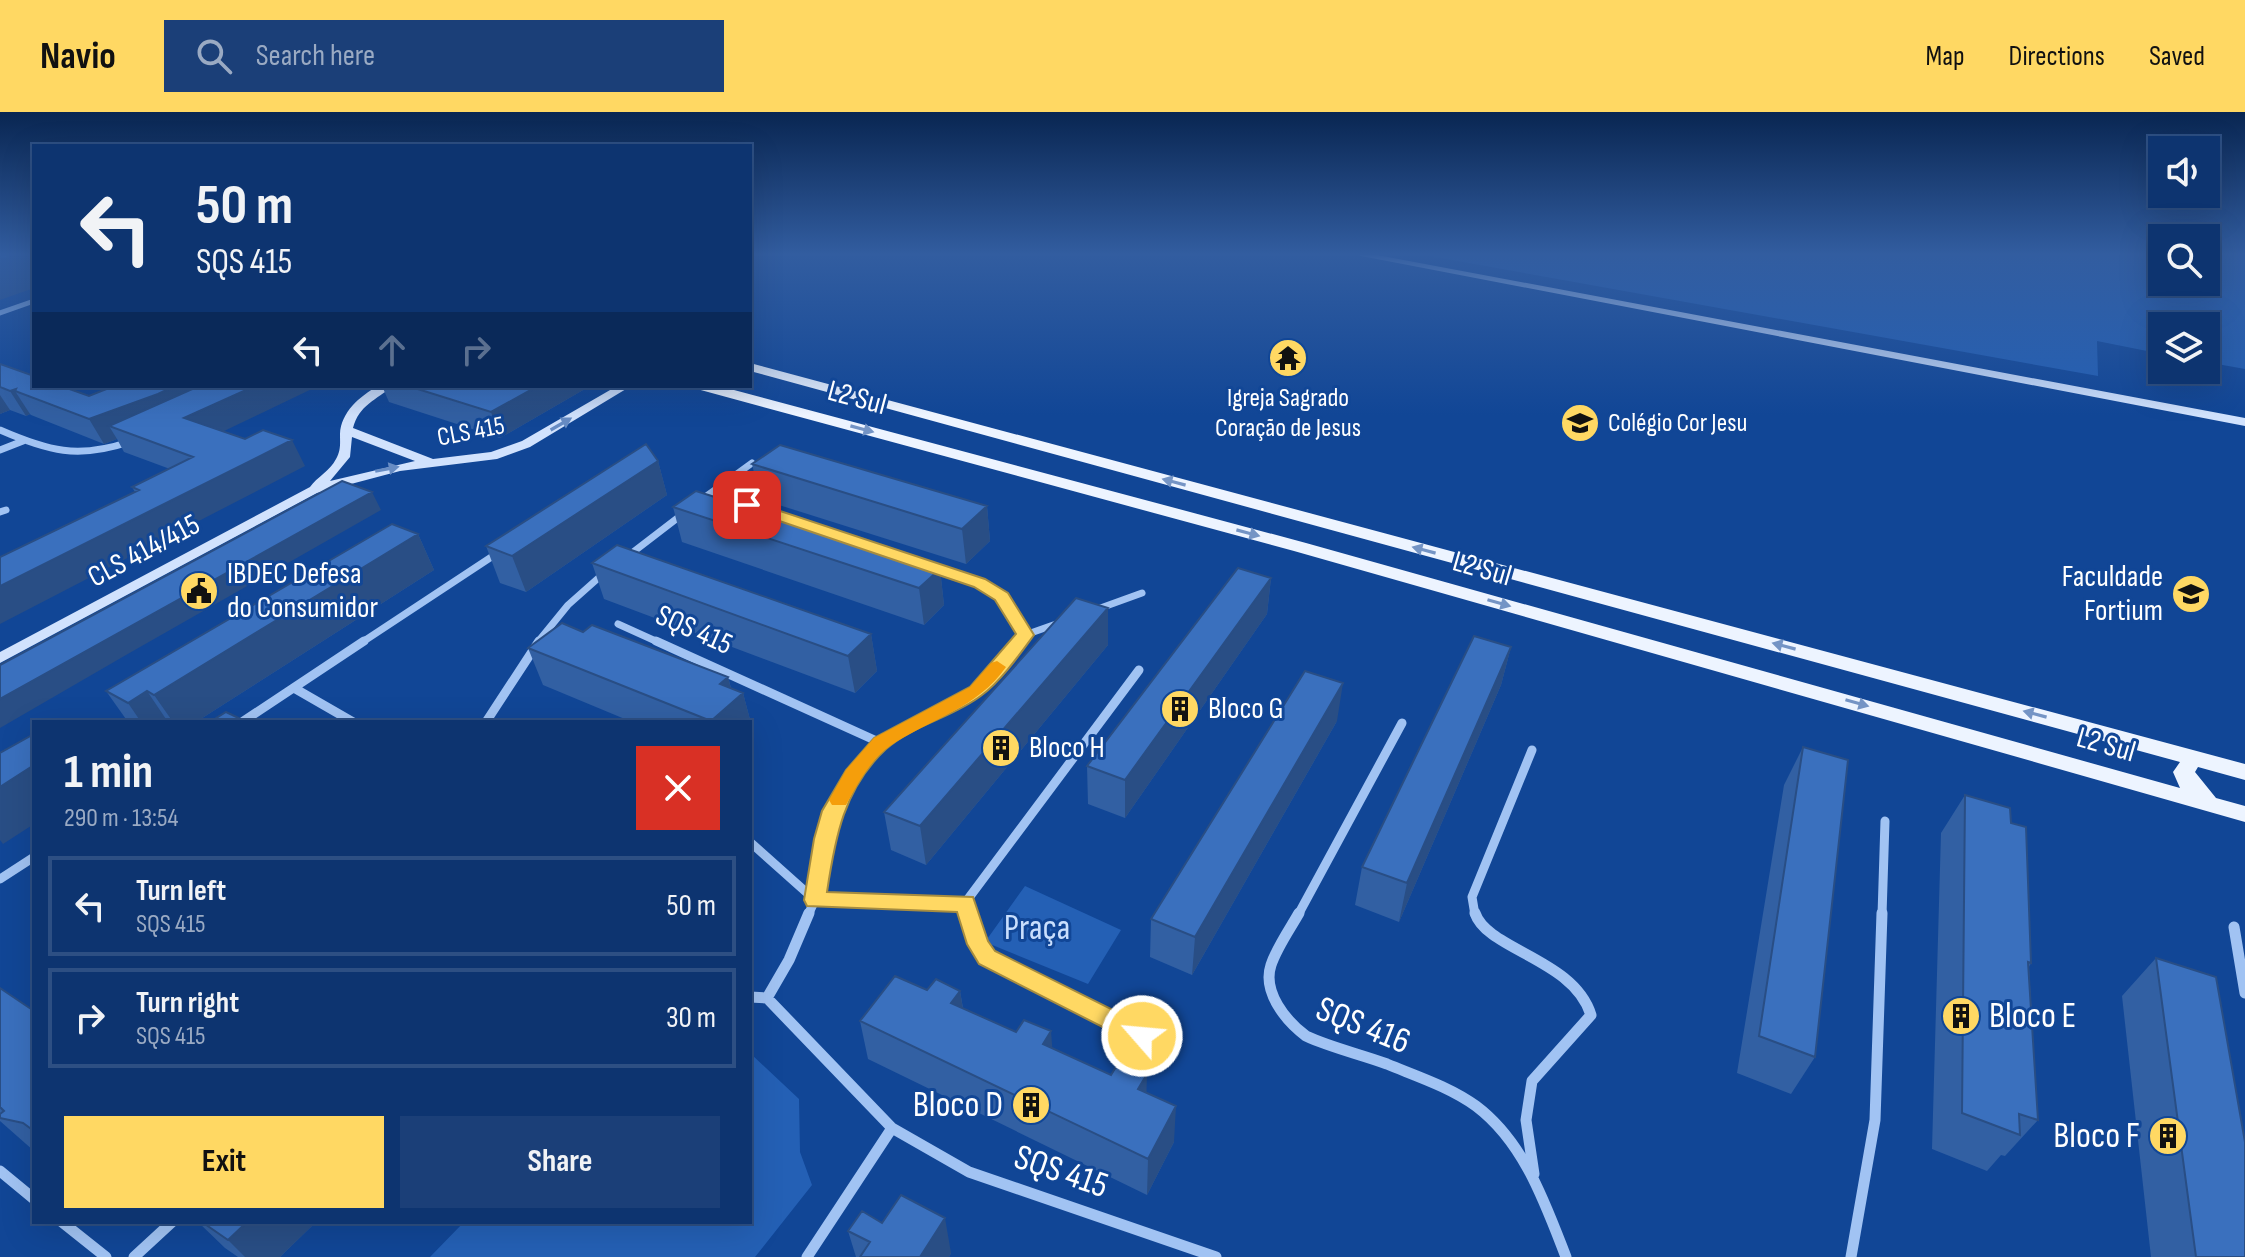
<!DOCTYPE html>
<html lang="en">
<head>
<meta charset="utf-8">
<style>
  :root { --surface:#0d3470; --page:#1b3f78; --text:#f1f3f6; --muted:#9aaac3; --line:#2d4f83; --accent:#ffd863 }
  body { margin:0; font-family:"Sofia Sans Condensed",sans-serif; background:var(--page); color:var(--text); height:100vh; display:flex; flex-direction:column; font-size:30px; white-space:nowrap }
  * { box-sizing:border-box; margin:0 }
  p { font-size:26px; color:var(--muted) }
  .icon { flex:none; width:44px; height:44px; fill:none; stroke:currentColor; stroke-width:2; stroke-linecap:round; stroke-linejoin:round }
  .map { position:relative; flex:1; overflow:hidden }
  .sheet { position:absolute; left:32px; top:608px; width:720px; height:504px; display:flex; flex-direction:column; background:var(--surface); border-radius:0px; box-shadow:0 8px 32px #0002,0 0 0 2px var(--line) }
  .sheet>* { flex:none }
  .guide { position:absolute; left:32px; top:32px; width:720px; height:244px; border-radius:0px; box-shadow:0 8px 32px #0002,0 0 0 2px var(--line); background:#0d3470; color:var(--text); overflow:hidden }
  .controls { position:absolute; left:2148px; top:24px; display:grid; gap:16px }
  .controls a { display:grid; place-items:center; width:72px; height:72px; border-radius:0px; background:var(--surface); box-shadow:0 8px 32px #0002,0 0 0 2px var(--line); font-size:40px }
  .pin { position:absolute; display:grid; place-items:center; width:68px; height:68px; color:#fff; margin:-34px; border-radius:16px; box-shadow:0 4px 12px #0006 }
  .me { position:absolute; width:88px; margin:-44px; rotate:297deg; stroke-linejoin:round; filter:drop-shadow(0 0 6px #0008) }
  .turn { display:flex; align-items:center; gap:28px; height:168px; padding:0 32px; font-size:36px }
  .turn .icon { width:104px; height:104px; stroke-width:2.5 }
  .turn b { display:block; font-size:56px; line-height:68px }
  .lanes { display:flex; align-items:center; height:76px; padding:0 32px; background:#0003; justify-content:center; gap:40px; direction:ltr }
  .lanes .off { opacity:.35 }
  .round { display:grid; place-items:center; flex:none; width:84px; height:84px; border-radius:0px; background:var(--page) }
  .overview { display:flex; align-items:center; justify-content:space-between; height:136px; padding:0 32px }
  h1 { font-size:48px; font-weight:700; line-height:60px }
  .action { display:flex; gap:16px; margin-top:auto; padding:16px 32px }
  .action a { flex:1; height:92px; border-radius:0px; background:var(--accent); color:#111; font-size:32px; font-weight:700; line-height:92px; text-align:center }
  .action a+a { background:var(--page); color:var(--text) }
  ul { padding:0; list-style:none }
  li { display:flex; align-items:center; gap:24px; height:100px; margin:0 16px 12px; padding:0 16px; border:4px solid var(--line); border-radius:0px }
  li div { flex:1 }
  li b { display:block; font-size:30px }
  li em { font-style:normal }
  header { display:flex; align-items:center; gap:48px; box-sizing:border-box; height:112px; padding:0 40px; background:var(--accent); color:#111 }
  header strong { font-size:38px }
  nav { display:flex; gap:44px; margin-inline-start:auto; font-size:28px }
  .search { width:560px; height:72px; background:var(--page); display:flex; align-items:center; gap:20px; box-sizing:border-box; padding:0 28px; border-radius:0px; color:var(--muted); font-size:30px }
  .map>svg:first-child { display:block }
</style>
</head>
<body>
<header>
<strong>Navio</strong>
<div class="search"><svg class="icon" aria-label="search" viewBox="0 0 24 24"><circle cx="10" cy="10" r="6"/><path d="M15 15l6 6"/></svg>Search here</div>
<nav><a>Map</a><a>Directions</a><a>Saved</a></nav>
</header>
<div class="map">
<svg width="2245" height="1145" viewBox="0 0 2245 1145">
  <rect width="100%" height="100%" fill="#114696"/>
  <!-- green -->
  <path fill="#2460b5" d="M1424,143H2162V170H2206V143H2245V257L2206,250V214H2162V242L2097,229L2098,264Z
    M1025,774L1121,818L1088,872L985,830Z
    M750,941L799,987L800,1040L812,1073L755,1145H430L464,1110H750Z"/>
  <g fill="none" stroke-linecap="round" stroke-linejoin="round">
    <!-- street-far3 -->
    <path stroke="#a1c3f3" stroke-width="5" d="M0,201L34,189"/>
    <!-- street-far2 -->
    <path stroke="#a1c3f3" stroke-width="7" d="M0,318C48,339 78,347 129,330
      M0,338L23,329
      M701,388L752,351
      M747,393L879,437
      M0,400L6,398
      M628,444L684,401
      M930,454L980,471L1002,485L1025,523
      M1095,498L1142,481
      M618,512L660,531
      M361,531L499,440
      M537,531L568,493L604,461
      M1018,531L1025,523L1059,511"/>
    <!-- street-far1 -->
    <path stroke="#a1c3f3" stroke-width="9" d="M656,529L881,631
      M294,576L353,610
      M242,610L364,529
      M486,610L539,529
      M750,730L815,788L965,791
      M0,767L34,745
      M965,791L1139,558
      M965,791L969,803
      M808,803L815,788L824,727L832,699L853,663L881,631L976,579L1020,529
      M1298,803L1402,611
      M1475,803L1472,785L1532,638
      M1882,803L1885,709"/>
    <!-- street -->
    <path stroke="#a1c3f3" stroke-width="11" d="M968,801L978,832L987,846L1142,924
      M1299,801C1290,817 1277,835 1271,853C1262,880 1286,909 1306,924C1332,936 1360,942 1387,952C1416,964 1450,975 1476,994C1524,1030 1545,1091 1566,1145
      M1475,801C1487,838 1574,847 1591,903L1532,969L1526,1008L1534,1062
      M2234,815L2245,881
      M750,885L767,886L892,1016L969,1060L1216,1145
      M767,886L789,848L809,801
      M0,1059L34,1087
      M62,1110L106,1145
      M134,1145L172,1110
      M807,1145L892,1016
      M1851,1145L1875,1008L1882,801"/>
    <!-- secondary -->
    <path fill="#d1e2fd" fill-rule="evenodd" d="M1356,143H1377L2245,306V314Z
      M378,274H393C376,288 359,293 353,316L433,347L491,340L522,329L617,274H631L530,335L497,347L400,359L317,381L0,551V540L310,375C317,365 330,359 336,347C341,338 340,332 340,322C341,300 360,284 378,274ZM352,325L415,349L330,369L350,345Z"/>
    <!-- primary -->
    <path fill="#edf4ff" fill-rule="evenodd" d="M750,251L2245,652V668L2198,655L2195,660L2216,686L2245,694V710L1294,439L697,277L695,274H719L1306,431L2180,676L2173,660L2180,650L750,259Z"/>
  </g>
  <!-- wall -->
  <path fill="#3260a3" d="M0,252L89,284L222,320L305,354L135,380L132,375L170,357L124,340L117,327L104,332L31,303L30,302L26,304L10,298L0,302Z
    M382,274H590L500,326L389,290Z
    M658,349L667,383L526,480L500,471L486,434Z
    M752,352L987,394L990,429L966,452L760,387Z
    M673,395L940,457L944,493L924,513L682,430Z
    M418,422L434,458L196,610H128L106,579Z
    M592,451L871,522L877,559L855,581L604,487Z
    M1271,466L1267,502L1125,706L1088,692L1087,654Z
    M1108,496V533L926,753L891,738L884,700Z
    M562,511L583,520L592,513L728,565L731,576L743,581L753,619L750,622V610H632L543,573L528,536Z
    M1511,535L1501,573L1399,810L1355,793L1362,755Z
    M1337,609L1192,863L1150,845L1151,807Z
    M1803,635L1815,945L1791,982L1737,961L1784,673Z
    M1965,683L2011,711L2031,851L2029,855L2038,1008L2005,1044L2001,1043L1987,1059L1932,1037L1941,721Z
    M2156,846L2245,1145H2151L2122,884Z
    M0,876L34,899V1039L0,1009Z
    M927,878L960,879L963,896L1052,936L1146,980L1174,1030L1147,1083L868,947L860,909Z
    M198,1110H316L280,1145H238L225,1136Z
    M882,1111L951,1141L949,1145H856L848,1119Z"/>
  <!-- shaded-wall -->
  <path fill="#294e85" d="M16,143H34V176L0,188V148Z
    M175,274H239L109,314L117,327L104,332L89,307Z
    M255,274H318L197,332L184,306Z
    M538,274H590L500,326L491,300Z
    M16,277L15,279L30,302L26,304L10,279Z
    M0,283L10,298L0,302Z
    M292,328L305,354L0,512V474Z
    M658,349L667,383L526,480L512,444Z
    M372,380L381,398L126,543L0,616V587Z
    M987,394L990,429L966,452L962,417Z
    M418,422L434,458L196,610H173L154,583Z
    M940,457L944,493L924,513L919,476Z
    M1271,466L1267,502L1125,706V668Z
    M1108,496V533L926,753L920,714Z
    M871,522L877,559L855,581L848,544Z
    M1511,535L1501,573L1399,810L1407,771Z
    M728,565L734,589L743,581L753,619L750,622V610H712L720,572Z
    M1343,571L1337,609L1192,863L1195,825Z
    M147,579L168,610H141L128,591Z
    M34,653V712L3,732L0,728V675Z
    M960,879L966,916L951,891Z
    M1051,919L1054,957L1043,932Z
    M1147,962L1146,999L1138,977Z
    M1176,994L1174,1030L1147,1083L1148,1047Z
    M945,1106L951,1141L949,1145H920Z
    M247,1110H316L280,1145H245L228,1128Z"/>
  <!-- building -->
  <path fill="#3a70be" stroke="#294e85" stroke-width="2" d="M0,143H16L0,148Z
    M0,252L34,264V274H61L89,284L114,274H175L158,282L89,307L15,279L16,277L10,279L0,275Z
    M199,274H255L184,306L245,327L263,318L292,328L0,474V445L139,378L132,375L193,345L109,314Z
    M408,274H538L491,300Z
    M646,332L658,349L512,444L486,434Z
    M780,333L987,394L962,417L752,352Z
    M342,369L372,380L0,587V553Z
    M696,379L940,457L919,476L673,395Z
    M392,412L418,422L154,583L147,579L128,591L106,579Z
    M617,433L871,522L848,544L592,451Z
    M1238,456L1271,466L1125,668L1087,654Z
    M1076,486L1108,496L920,714L884,700Z
    M562,511L583,520L592,513L728,565L720,572L743,581L711,609L528,536Z
    M1474,524L1511,535L1407,771L1362,755Z
    M1305,559L1343,571L1195,825L1151,807Z
    M226,600L247,610H210Z
    M34,622V653L0,675V641Z
    M1803,635L1848,648L1815,945L1759,924Z
    M1965,683L2010,696L2011,711L2026,715L2031,851L2028,850L2038,1008L2019,1002L2020,1023L1962,1001Z
    M2156,846L2216,865L2245,1030V1145H2196Z
    M895,864L927,878L936,867L960,879L951,891L1016,920L1024,908L1051,919L1043,932L1111,963L1119,950L1147,962L1138,977L1176,994L1148,1047L860,909Z
    M0,876L34,899V1019L23,1011L0,1006V1002L4,999L0,995Z
    M901,1083L945,1106L920,1145H860L870,1130L848,1119L862,1099L882,1111Z
    M202,1110H247L228,1128Z"/>
  <!-- one-way arrows -->
  <defs><path id="oneway-solid" d="M-6-.8H1V-3.2L6.5 0L1 3.2V.8H-6Z" transform="scale(2)"/></defs>
  <g fill="#678cc4">
    <use href="#oneway-solid" transform="translate(561 312) rotate(-30)"/>
    <use href="#oneway-solid" transform="translate(387 357) rotate(-11)"/>
  </g>
  <g fill="#7494c5">
    <use href="#oneway-solid" transform="translate(862 317) rotate(15)"/>
    <use href="#oneway-solid" transform="translate(1174 370) rotate(-165)"/>
    <use href="#oneway-solid" transform="translate(1248 421) rotate(15)"/>
    <use href="#oneway-solid" transform="translate(1424 438) rotate(-165)"/>
    <use href="#oneway-solid" transform="translate(1499 491) rotate(16)"/>
    <use href="#oneway-solid" transform="translate(1784 534) rotate(-165)"/>
    <use href="#oneway-solid" transform="translate(1857 591) rotate(16)"/>
    <use href="#oneway-solid" transform="translate(2035 602) rotate(-165)"/>
  </g>
  <!-- sky -->
  <linearGradient id="sky" x2="0" y2="1"><stop stop-color="#092652"/><stop offset="0.47" stop-color="#325da0"/><stop offset="1" stop-color="#325da0" stop-opacity="0"/></linearGradient>
  <rect width="2245" height="303" fill="url(#sky)"/>
  <!-- route -->
  <path fill="#ffd863" stroke="#a68c40" stroke-width="2" d="M747,388L985,467L1008,481L1034,523C1020,542 1001,569 982,583C954,605 913,613 886,637C844,676 835,726 827,780L973,785L988,829L995,839L1151,917L1154,924L1151,931L1142,934L1134,931L979,852L967,832L957,800L807,794L804,788L814,727L822,699L846,658L874,626L970,575L1016,522L995,488L974,475L741,396L739,393Z"/>
  <!-- slow -->
  <path fill="#f59e0b" d="M997,549L1006,555C978,596 930,607 890,634C871,647 857,673 846,693H832L829,688L846,658L874,626L970,575L991,551Z"/>
  <!-- icons -->
  <defs>
    <g id="temple-disc" transform="scale(2)"><circle r="9.5" fill="#ffd863" stroke="#114696"/><path d="M0-6L5-2H3V0L6.5 2.5H4V6H1.5V3h-3V6H-4V2.5H-6.5L-3 0V-2H-5Z" fill="#111"/></g>
    <g id="university-disc" transform="scale(2)"><circle r="9.5" fill="#ffd863" stroke="#114696"/><path d="M0-5L7-2L0 1L-7-2ZM-4 1L0 2.5L4 1V4Q0 6-4 4Z" fill="#111"/></g>
    <g id="civic-disc" transform="scale(2)"><circle r="9.5" fill="#ffd863" stroke="#114696"/><path d="M-.6-6.5H3V-4.5H.6V-3L4-1V1h2V6H-6V1h2V-1L-.6-3ZM-1.2 2.5V6h2.4V2.5Z" fill="#111"/></g>
    <g id="building-disc" transform="scale(2)"><circle r="9.5" fill="#ffd863" stroke="#114696"/><path d="M-4-6H4V6H1V3H-1V6H-4ZM-2.5-4.3h1.7v1.8h-1.7ZM.8-4.3h1.7v1.8H.8ZM-2.5-1h1.7V.8h-1.7ZM.8-1h1.7V.8H.8Z" fill="#111"/></g>
  </defs>
  <g fill-rule="evenodd">
    <use href="#temple-disc" x="1288" y="246"/>
    <use href="#university-disc" x="1580" y="311"/>
    <use href="#civic-disc" x="199" y="479"/>
    <use href="#university-disc" x="2191" y="482"/>
    <use href="#building-disc" x="1180" y="597"/>
    <use href="#building-disc" x="1001" y="636"/>
    <use href="#building-disc" x="1961" y="904"/>
    <use href="#building-disc" x="1031" y="993"/>
    <use href="#building-disc" x="2168" y="1024"/>
  </g>
  <g text-anchor="middle" dominant-baseline="central" stroke-width="6" stroke-linejoin="round" paint-order="stroke">
    <!-- far-poi labels -->
    <g font-size="26" fill="#fff" stroke="#114696">
      <text x="1288" y="286">Igreja Sagrado<tspan x="1288" dy="30">Coração de Jesus</tspan></text>
      <text x="1608" y="311" text-anchor="start">Colégio Cor Jesu</text>
    </g>
    <!-- far-street labels -->
    <g font-size="26" fill="#fff" stroke="#114696">
      <text transform="translate(471 320) rotate(-11)">CLS 415</text>
    </g>
    <!-- street labels -->
    <g font-size="30" fill="#fff" stroke="#114696">
      <text transform="translate(857 286) rotate(15)">L2 Sul</text>
      <text transform="translate(144 439) rotate(-28)">CLS 414/415</text>
      <text transform="translate(1482 457) rotate(16)">L2 Sul</text>
      <text transform="translate(694 518) rotate(24)">SQS 415</text>
      <text transform="translate(2106 633) rotate(16)">L2 Sul</text>
    </g>
    <!-- poi labels -->
    <g font-size="30" fill="#fff" stroke="#114696" text-anchor="start">
      <text x="227" y="462">IBDEC Defesa<tspan x="227" dy="34">do Consumidor</tspan></text>
      <text x="2163" y="465" text-anchor="end">Faculdade<tspan x="2163" dy="34">Fortium</tspan></text>
      <text x="1208" y="597">Bloco G</text>
      <text x="1029" y="636">Bloco H</text>
    </g>
    <!-- near-park labels -->
    <g font-size="36" fill="#c9dffd" stroke="#114696">
      <text x="1037" y="816">Praça</text>
    </g>
    <!-- near-poi labels -->
    <g font-size="36" fill="#fff" stroke="#114696" text-anchor="end">
      <text x="1989" y="904" text-anchor="start">Bloco E</text>
      <text x="1003" y="993">Bloco D</text>
      <text x="2140" y="1024">Bloco F</text>
    </g>
    <!-- near-street labels -->
    <g font-size="36" fill="#fff" stroke="#114696">
      <text transform="translate(1363 914) rotate(22)">SQS 416</text>
      <text transform="translate(1061 1060) rotate(19)">SQS 415</text>
    </g>
  </g>
</svg>
<div class="controls">
<a><svg class="icon" aria-label="sound" viewBox="0 0 24 24"><path d="M4 9h4l5-4v14l-5-4H4zM17 9q2 3 0 6"/></svg></a>
<a><svg class="icon" aria-label="search" viewBox="0 0 24 24"><circle cx="10" cy="10" r="6"/><path d="M15 15l6 6"/></svg></a>
<a><svg class="icon" aria-label="layers" viewBox="0 0 24 24"><path d="M12 4l9 5-9 5-9-5zM3 14l9 5 9-5"/></svg></a>
</div>
<div class="pin" style="left:747px;top:393px;background:#d93025"><svg class="icon" aria-label="arrive" viewBox="0 0 24 24"><path d="M6 21V4h12l-3 4 3 4H6"/></svg></div>
<svg class="me" style="left:1142px;top:924px" viewBox="-20 -20 40 40"><circle r="17" fill="#ffd863" stroke="#fff" stroke-width="3"/><path d="M0-11L8 9 0 5-8 9z" fill="#fff"/></svg>
<div class="guide">
<div class="turn"><svg class="icon" aria-label="left" viewBox="0 0 24 24"><path d="M17 20v-9H6M10 6l-5 5 5 5"/></svg><div><b>50 m</b>SQS 415</div></div>
<div class="lanes"><svg class="icon" aria-label="left" viewBox="0 0 24 24"><path d="M17 20v-9H6M10 6l-5 5 5 5"/></svg><svg class="icon off" aria-label="ahead" viewBox="0 0 24 24"><path d="M12 20V5M6 11l6-6 6 6"/></svg><svg class="icon off" aria-label="right" viewBox="0 0 24 24"><path d="M7 20v-9h11M14 6l5 5-5 5"/></svg></div>
</div>
<section class="sheet">
<div class="overview"><div><h1>1 min</h1><p>290 m · 13:54</p></div><a class="round" style="background:#d93025;color:#fff"><svg class="icon" aria-label="close" viewBox="0 0 24 24"><path d="M6 6l12 12M18 6L6 18"/></svg></a></div>
<ul>
<li><svg class="icon" aria-label="left" viewBox="0 0 24 24"><path d="M17 20v-9H6M10 6l-5 5 5 5"/></svg><div><b>Turn left</b><p>SQS 415</p></div><em>50 m</em></li>
<li><svg class="icon" aria-label="right" viewBox="0 0 24 24"><path d="M7 20v-9h11M14 6l5 5-5 5"/></svg><div><b>Turn right</b><p>SQS 415</p></div><em>30 m</em></li>
</ul>
<div class="action"><a>Exit</a><a>Share</a></div>
</section>
</div>
</body>
</html>
